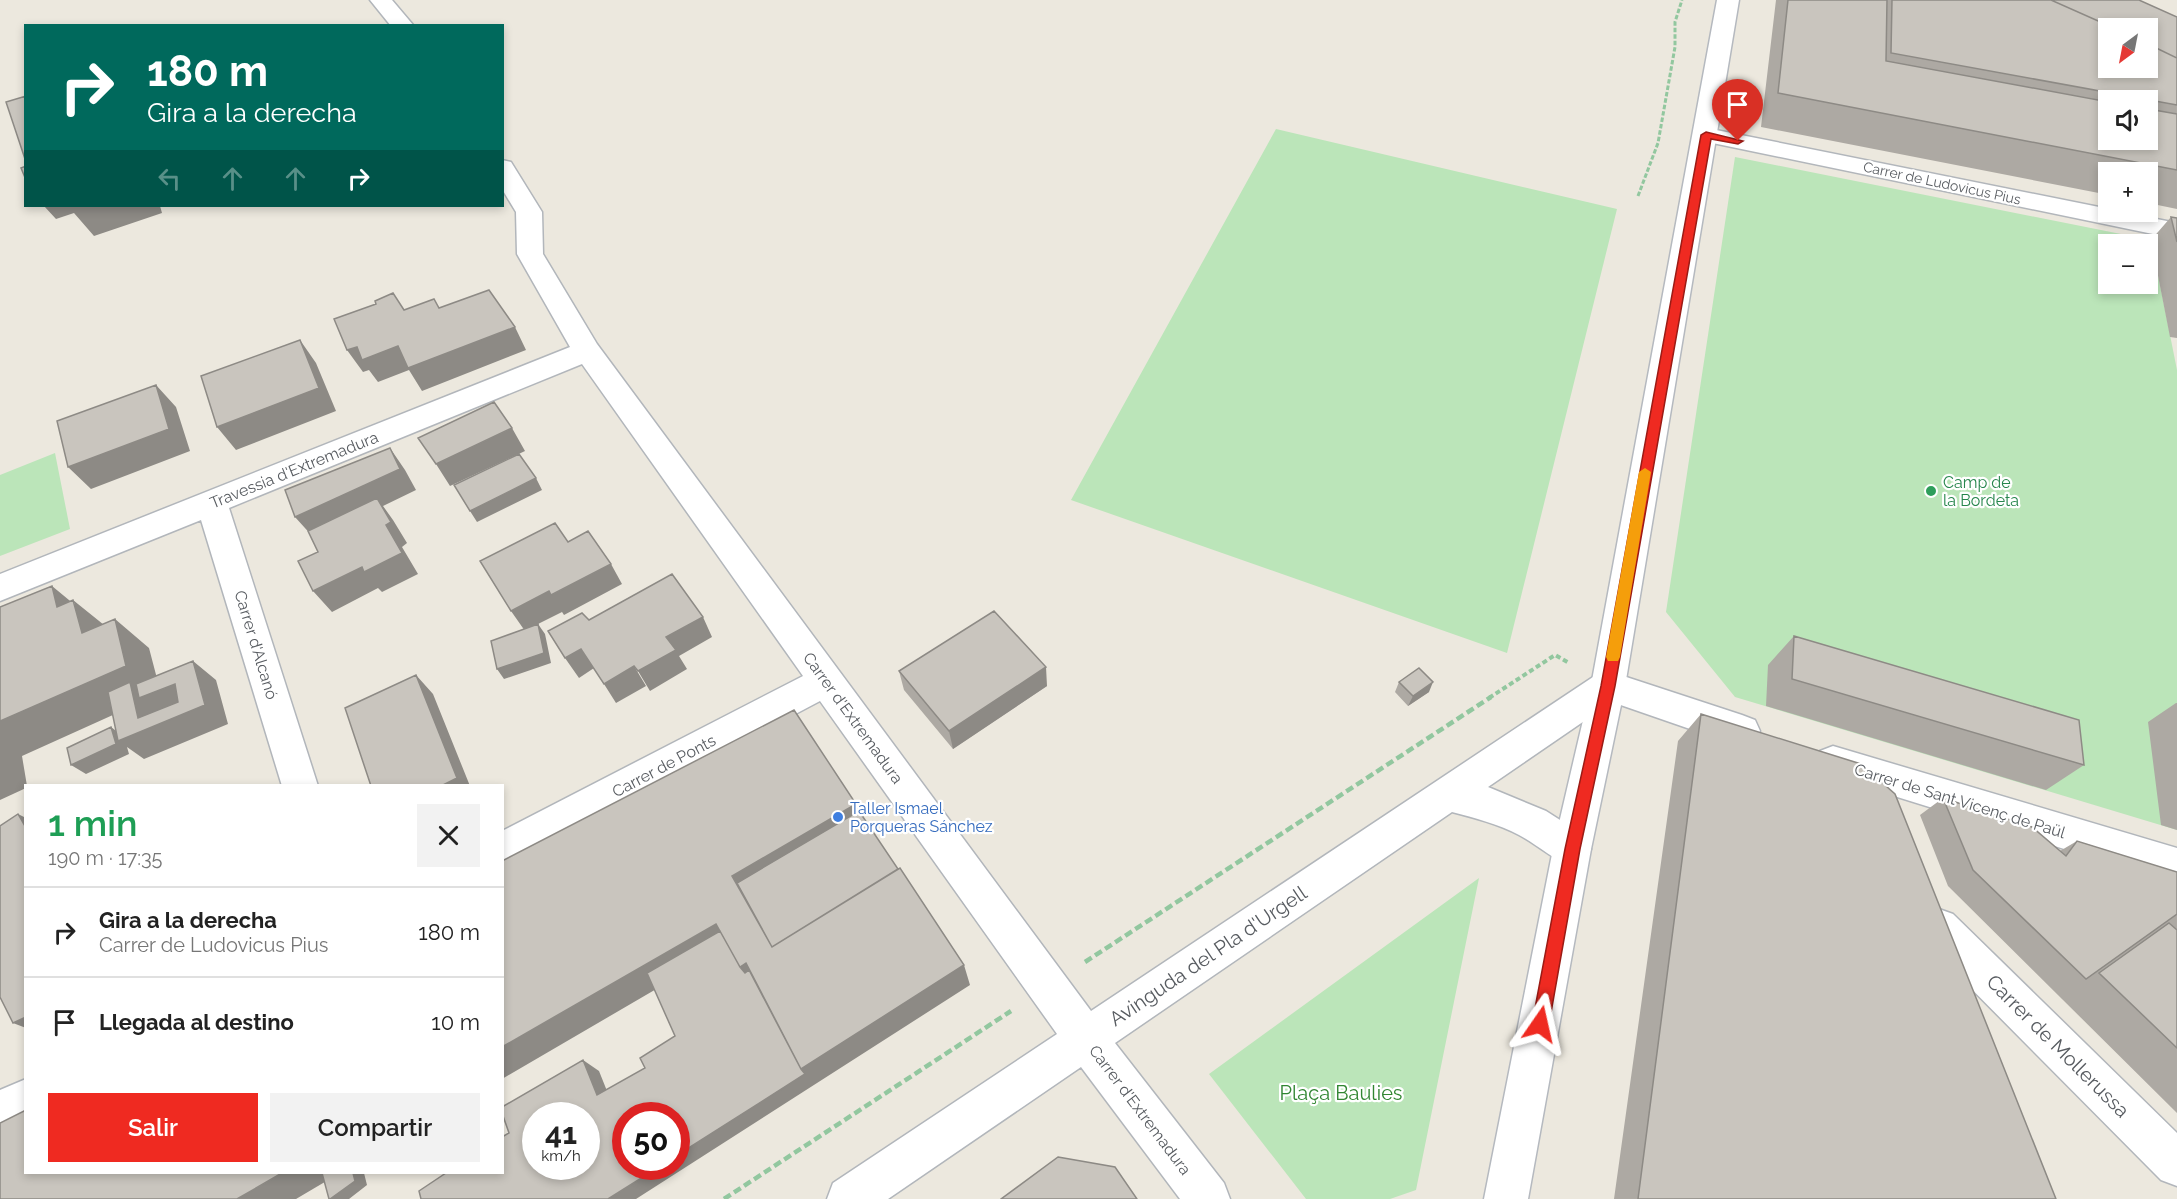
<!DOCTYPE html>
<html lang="es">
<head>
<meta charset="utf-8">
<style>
  :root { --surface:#fff; --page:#f2f2f2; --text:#222; --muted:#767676; --line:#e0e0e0; --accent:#ef2a21 }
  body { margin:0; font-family:Raleway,sans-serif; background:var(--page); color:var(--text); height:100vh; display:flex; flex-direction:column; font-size:22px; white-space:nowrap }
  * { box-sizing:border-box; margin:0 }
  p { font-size:20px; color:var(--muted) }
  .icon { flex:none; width:33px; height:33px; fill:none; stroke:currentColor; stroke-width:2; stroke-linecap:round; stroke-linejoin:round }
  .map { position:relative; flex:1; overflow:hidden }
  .details { position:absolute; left:24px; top:784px; width:480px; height:390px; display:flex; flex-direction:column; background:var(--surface); border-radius:0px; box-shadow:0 3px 9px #0003 }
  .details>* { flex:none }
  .hud { position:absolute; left:24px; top:24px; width:480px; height:183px; border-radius:0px; box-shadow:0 3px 9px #0003; background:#00695c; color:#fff; overflow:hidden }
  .needle { width:39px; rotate:212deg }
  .tools { position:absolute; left:2098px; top:18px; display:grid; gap:12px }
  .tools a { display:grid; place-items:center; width:60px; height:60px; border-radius:0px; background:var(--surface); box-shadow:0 3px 9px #0003; font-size:30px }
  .speed { position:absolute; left:522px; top:1102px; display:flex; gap:12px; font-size:30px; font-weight:700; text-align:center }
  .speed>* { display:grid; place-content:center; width:78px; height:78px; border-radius:50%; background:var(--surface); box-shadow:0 3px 9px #0003; line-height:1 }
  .speed small { font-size:15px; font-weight:400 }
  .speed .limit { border:9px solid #d22; background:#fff; color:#111 }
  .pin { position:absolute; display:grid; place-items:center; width:51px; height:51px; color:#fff; margin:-62px -26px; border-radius:50% 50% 50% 0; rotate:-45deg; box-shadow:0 0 6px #0007 }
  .pin .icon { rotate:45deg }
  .me { position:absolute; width:66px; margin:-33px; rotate:11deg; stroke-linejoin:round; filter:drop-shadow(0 0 4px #0008) }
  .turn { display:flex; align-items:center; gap:21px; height:126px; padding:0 24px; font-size:27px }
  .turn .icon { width:78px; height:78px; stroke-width:2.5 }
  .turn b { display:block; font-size:42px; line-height:51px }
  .lanes { display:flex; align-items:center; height:57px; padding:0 24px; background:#0003; justify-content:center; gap:30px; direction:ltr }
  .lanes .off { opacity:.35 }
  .round { display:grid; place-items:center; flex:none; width:63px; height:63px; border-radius:0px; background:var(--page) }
  .overview { display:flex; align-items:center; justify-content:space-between; height:102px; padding:0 24px }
  h1 { font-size:36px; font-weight:600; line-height:45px; color:#1e9e55 }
  .primary-button { display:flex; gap:12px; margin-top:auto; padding:12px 24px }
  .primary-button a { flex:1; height:69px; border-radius:0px; background:var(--accent); color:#fff; font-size:24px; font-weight:600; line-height:69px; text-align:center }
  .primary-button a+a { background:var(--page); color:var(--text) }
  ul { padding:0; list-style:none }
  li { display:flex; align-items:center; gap:18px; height:90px; padding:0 24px; border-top:2px solid var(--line) }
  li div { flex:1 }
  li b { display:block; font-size:22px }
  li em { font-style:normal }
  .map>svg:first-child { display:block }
</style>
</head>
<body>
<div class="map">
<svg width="2177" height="1199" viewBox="0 0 2177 1199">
  <rect width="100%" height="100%" fill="#ece8de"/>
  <!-- green -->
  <path fill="#bbe5b9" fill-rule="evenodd" d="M1276,129L1617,209L1507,653L1071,500Z
    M1735,157L2151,240L2177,370V830L1735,697L1666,612ZM2109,244H2148V284H2109Z
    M55,453L70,529L0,556V475Z
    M1479,878L1416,1190L1390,1199H1306L1209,1074Z"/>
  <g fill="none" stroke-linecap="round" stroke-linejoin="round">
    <!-- street casing -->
    <g stroke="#b2b6bb" stroke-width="3">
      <path id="street" d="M370,0H392L414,26H391Z
        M1706,128L2109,209V212H2121L2177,223V239L1698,140L1694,135L1698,130Z
        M502,160L511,162L542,212L543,254L597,344L1091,1011L1596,675L1608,671L1742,715L1755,720L1760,731L1755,742L1742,747L1612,702L1488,787L1546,811L1585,836L1591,849L1585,862L1572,867C1552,859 1538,845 1519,835C1498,824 1475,818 1452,812L1115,1043L1224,1183L1230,1199H1180L1081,1067L888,1199H827L833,1183L1057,1034L820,701L502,869V831L803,676L582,364L229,508L318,786H282L201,520L0,601V574L570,347L517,254L516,212L502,189Z
        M1833,746L2177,848V884L1820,773L1815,762L1820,751Z
        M1939,909L1953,914L2177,1133V1186L2161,1180L1925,942L1919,928L1925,914Z
        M26,1079V1123L0,1135V1090Z"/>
    </g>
    <!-- secondary casing -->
    <g stroke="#b5b9bf" stroke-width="3">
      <path id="secondary" d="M1717,0H1739L1625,686L1591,849L1528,1199H1484L1553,849L1591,686Z"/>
    </g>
    <!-- path-far2 -->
    <path stroke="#92c79f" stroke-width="3" stroke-dasharray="4.5 2" stroke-linecap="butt" d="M1638,196L1658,143L1675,47V22L1682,0"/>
    <!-- path-far1 -->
    <path stroke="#92c79f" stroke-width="4" stroke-dasharray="5 3" stroke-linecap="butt" d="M1489,698L1555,655L1569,663"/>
    <!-- path -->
    <path stroke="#92c79f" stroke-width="4.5" stroke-dasharray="8 4" stroke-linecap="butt" d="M1085,962L1491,697
      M724,1199L1011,1011"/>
    <!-- street -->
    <use href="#street" fill="#fff" fill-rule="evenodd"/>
    <!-- secondary -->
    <use href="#secondary" fill="#fff" fill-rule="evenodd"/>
  </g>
  <!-- wall -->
  <path fill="#ada9a3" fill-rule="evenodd" d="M1776,0H2139L2177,17V209L2148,203V172H2109V195L1761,127ZM2109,100H2148V140H2109Z
    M2171,217L2177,218V338L2170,337L2151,240Z
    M1794,636L2084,765L2046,790L1766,706L1768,665Z
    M899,671L1047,686L953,749L904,690Z
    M1399,682L1429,692L1408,706L1395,692Z
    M2176,703H2177V830L2161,825L2148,722Z
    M1701,714L2056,1199H1614L1678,741Z
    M1943,798L2060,851L2077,841L2177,872V1113L1948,886L1920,815Z"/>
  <!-- shaded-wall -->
  <path fill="#8d8a85" d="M44,206H160L162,213L94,236L74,213L56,219Z
    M515,327L526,350L422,391L409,370L378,382L369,370L363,372L347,350L357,347Z
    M300,340L316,363L336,411L236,450L217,427Z
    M156,385L176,407L190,451L91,489L68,467Z
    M512,428L525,451L450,486L436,464Z
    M390,448L405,470L416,490L383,506L393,520L407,543L402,547L418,574L382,592L378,588L332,612L313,591L362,567L402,553L314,538L295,517Z
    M536,478L542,490L477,522L470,511Z
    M611,564L622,584L564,615L551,595Z
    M52,586L75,605L73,600L109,629L82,633L57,607Z
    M549,591L562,612L538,624L545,634L551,663L504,679L497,669L525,631L511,611Z
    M703,617L712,637L679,656L687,669L650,691L638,671L666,637Z
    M115,619L149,648L160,690L175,684L205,705L193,661L216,680L228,724L144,759L127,747L129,754L86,774L71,765L111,727L124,737L138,718L135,705L22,756L27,786H26V788L0,800V721Z
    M581,649L594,668L579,678L565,658Z
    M634,666L646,686L616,703L604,684Z
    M1046,667L1047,686L953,749L949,731Z
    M416,675L433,694L470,786H441Z
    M1433,682L1429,692L1408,706L1413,696Z
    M856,804L865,828L772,947L732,876Z
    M18,814L26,818V828Z
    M716,924L746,963L964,965L970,985L636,1199H608L659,1167H676V1156L801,1069L755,987L740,967L730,946L502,1079V1047Z
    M26,1017V1028L13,1023Z
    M583,1060L599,1071L613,1106L597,1095Z
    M282,1173H340L296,1199H237Z
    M353,1173H364L367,1185L349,1199H330Z"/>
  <!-- building -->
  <path fill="#c9c5be" stroke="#8d8a85" stroke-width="1.5" fill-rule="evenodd" d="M1788,0H1887L1886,61L2109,102V140H2148V109L2177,114V170L1778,93Z
    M1892,0H2051L2114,28H2109V68H2148V44L2177,58V105L1891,53Z
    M2051,0H2139L2177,17V58L2148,44V28H2114Z
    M26,96V162L6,102Z
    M26,166V180L21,168Z
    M2171,217L2177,218V242Z
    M489,290L515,327L408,368L398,346L362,360L357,347L347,350L334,319L376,304L375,301L393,293L404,310L434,299L439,308Z
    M300,340L319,388L217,427L201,376Z
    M156,385L169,429L68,467L57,421Z
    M494,402L512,428L436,464L418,438Z
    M390,448L400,469L295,517L285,490Z
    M519,454L536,478L470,511L454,485Z
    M377,498L391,522L386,525L402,553L364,572L362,567L313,591L298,561L318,552L308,531Z
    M555,523L568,542L588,531L611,564L551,595L549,591L511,611L480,561Z
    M672,574L703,617L666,637L676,650L638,671L634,666L604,684L581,649L565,658L548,631L582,613L589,620Z
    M52,586L57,607L73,600L82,633L115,619L126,666L0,721V607Z
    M994,611L1046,667L949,731L899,671Z
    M538,624L544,653L497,669L491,641Z
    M1794,636L2079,720L2084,765L1792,679Z
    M193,661L205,705L118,741L108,692L130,682L138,718L178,702L175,684L139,698L136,684Z
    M1419,668L1433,682L1413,696L1399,682Z
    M416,675L457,778L441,786H371L345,708Z
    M794,710L856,804L732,876L772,947L900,868L964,965L801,1069L746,963L740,967L716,924L502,1047V861Z
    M1701,714L1861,764L1895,794L2056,1199H1638Z
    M111,727L116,744L71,765L67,748Z
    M1943,798L2032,827L2066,856L2077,841L2177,872V914L2086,979L1973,870Z
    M859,811L898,869L772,947L737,883Z
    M18,814L26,828V1017L13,1023L0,997V826Z
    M2169,923L2177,930V1048L2099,973Z
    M720,931L740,967L745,973L749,970L801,1069L805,1074L676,1156V1116H626V1167H659L608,1199H421L419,1191L446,1173H502V1137L509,1133L502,1113V1107L583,1060L597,1095L645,1068L640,1058L675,1036L647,973ZM536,1116H586V1167H536Z
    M26,1110V1173H282L237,1199H0V1123Z
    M1058,1157L1115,1167L1137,1199H1001Z
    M322,1173H353L355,1181L330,1199H329Z"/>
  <!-- route -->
  <path fill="#ef2a21" stroke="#9b1b15" stroke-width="1.5" d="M1706,132L1743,141L1738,144L1711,139L1615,686L1580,849L1549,1024L1546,1030L1540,1033L1534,1030L1532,1024L1565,849L1601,686L1701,135Z"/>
  <!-- slow -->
  <path fill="#f59e0b" d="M1645,468L1651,472L1620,657L1618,661H1608L1606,657L1639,472Z"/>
  <!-- markers -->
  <circle fill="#2e9e5b" stroke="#fff" stroke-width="2" cx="1931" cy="491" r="6"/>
  <circle fill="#3f7fe0" stroke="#fff" stroke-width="2" cx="838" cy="817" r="6"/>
  <g text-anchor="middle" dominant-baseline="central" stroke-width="4.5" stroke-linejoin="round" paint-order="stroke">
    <!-- far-street labels -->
    <g font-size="14" fill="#585c61" stroke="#fff">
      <text transform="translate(1942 183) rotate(12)">Carrer de Ludovicus Pius</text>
    </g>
    <!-- street labels -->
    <g font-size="16" fill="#585c61" stroke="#fff">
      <text transform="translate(294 470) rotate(-22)">Travessia d'Extremadura</text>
      <text transform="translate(256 645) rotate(73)">Carrer d'Alcanó</text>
      <text transform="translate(853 718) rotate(54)">Carrer d'Extremadura</text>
      <text transform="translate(664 766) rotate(-28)">Carrer de Ponts</text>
      <text transform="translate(1960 801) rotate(17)">Carrer de Sant Vicenç de Paül</text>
      <text transform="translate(1140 1110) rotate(53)">Carrer d'Extremadura</text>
    </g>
    <!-- leisure labels -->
    <g font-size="16" fill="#27864d" stroke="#fff" text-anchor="start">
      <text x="1943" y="482">Camp de<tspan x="1943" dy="18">la Bordeta</tspan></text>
    </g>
    <!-- shop labels -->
    <g font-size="16" fill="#366cbe" stroke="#fff" text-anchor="start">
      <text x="850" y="808">Taller Ismael<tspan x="850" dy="18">Porqueras Sánchez</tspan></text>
    </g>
    <!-- near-street labels -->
    <g font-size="20" fill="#585c61" stroke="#fff">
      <text transform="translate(1208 956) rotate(-34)">Avinguda del Pla d'Urgell</text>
      <text transform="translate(2058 1046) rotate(45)">Carrer de Mollerussa</text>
    </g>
    <!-- near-park labels -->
    <g font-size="20" fill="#318632" stroke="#fff">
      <text x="1341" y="1093">Plaça Baulies</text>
    </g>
  </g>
</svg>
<div class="tools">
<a><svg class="needle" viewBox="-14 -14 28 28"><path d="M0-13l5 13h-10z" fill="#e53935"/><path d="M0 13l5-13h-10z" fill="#767676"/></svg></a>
<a><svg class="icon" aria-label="sound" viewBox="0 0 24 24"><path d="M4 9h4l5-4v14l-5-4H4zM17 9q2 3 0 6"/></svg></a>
<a>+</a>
<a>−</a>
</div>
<div class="speed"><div>41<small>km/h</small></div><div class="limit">50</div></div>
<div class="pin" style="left:1738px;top:141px;background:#d93025"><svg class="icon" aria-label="arrive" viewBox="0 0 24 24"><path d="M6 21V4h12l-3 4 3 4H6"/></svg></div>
<svg class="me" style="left:1540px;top:1024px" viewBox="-20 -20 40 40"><path d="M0-17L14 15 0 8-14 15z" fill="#ef2a21" stroke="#fff" stroke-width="4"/></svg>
<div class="hud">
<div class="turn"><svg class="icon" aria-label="right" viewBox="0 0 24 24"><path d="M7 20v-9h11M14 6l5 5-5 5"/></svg><div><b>180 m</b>Gira a la derecha</div></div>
<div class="lanes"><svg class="icon off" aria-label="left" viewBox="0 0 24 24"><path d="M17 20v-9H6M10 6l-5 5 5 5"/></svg><svg class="icon off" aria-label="ahead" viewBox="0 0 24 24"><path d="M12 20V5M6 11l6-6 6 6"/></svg><svg class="icon off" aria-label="ahead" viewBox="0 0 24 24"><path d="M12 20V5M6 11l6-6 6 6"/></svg><svg class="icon" aria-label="right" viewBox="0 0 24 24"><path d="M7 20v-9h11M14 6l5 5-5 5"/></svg></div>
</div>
<section class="details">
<div class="overview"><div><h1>1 min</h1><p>190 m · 17:35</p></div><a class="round"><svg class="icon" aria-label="close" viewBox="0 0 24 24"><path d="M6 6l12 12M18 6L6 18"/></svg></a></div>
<ul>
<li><svg class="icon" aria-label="right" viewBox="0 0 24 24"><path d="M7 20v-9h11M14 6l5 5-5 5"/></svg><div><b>Gira a la derecha</b><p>Carrer de Ludovicus Pius</p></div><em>180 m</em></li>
<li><svg class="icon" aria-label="arrive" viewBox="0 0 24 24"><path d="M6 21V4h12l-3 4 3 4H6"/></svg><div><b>Llegada al destino</b></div><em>10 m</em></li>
</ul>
<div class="primary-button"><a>Salir</a><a>Compartir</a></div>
</section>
</div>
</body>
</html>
